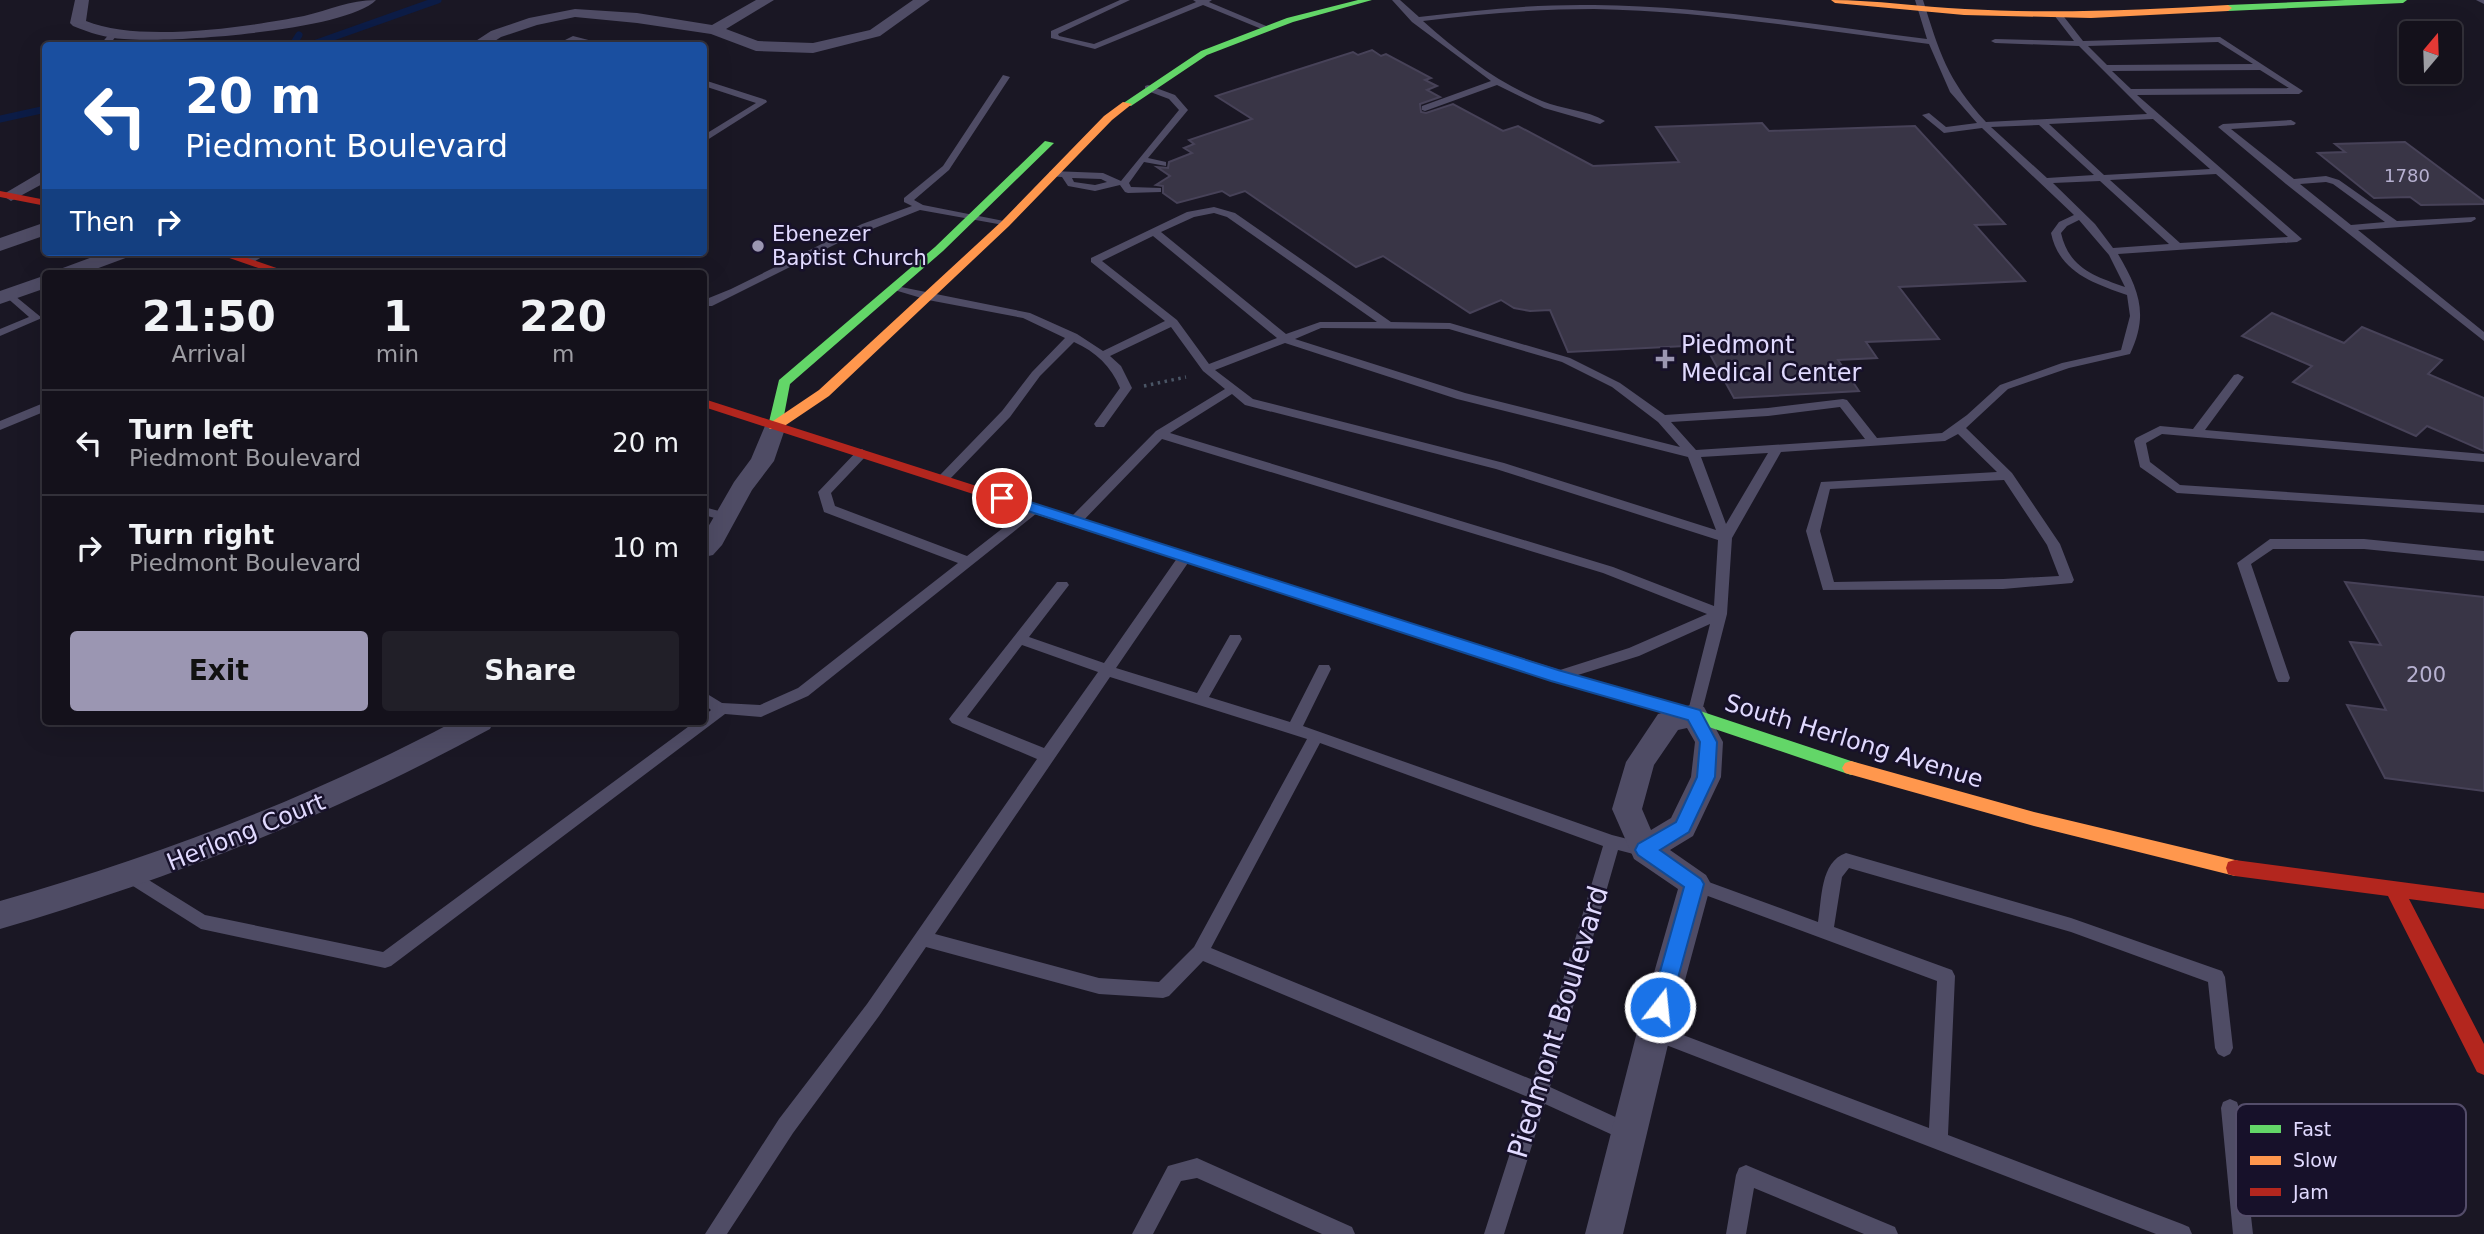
<!DOCTYPE html>
<html lang="en">
<head>
<meta charset="utf-8">
<style>
  :root { --surface:#14111b; --page:#211f28; --text:#f1f3f6; --muted:#9d9da3; --line:#33313a; --accent:#9b96b2 }
  body { margin:0; font-family:"DejaVu Sans",sans-serif; background:var(--page); color:var(--text); height:100vh; display:flex; flex-direction:column; font-size:26px; white-space:nowrap }
  * { box-sizing:border-box; margin:0 }
  p { font-size:23px; color:var(--muted) }
  .icon { flex:none; width:38px; height:38px; fill:none; stroke:currentColor; stroke-width:2; stroke-linecap:round; stroke-linejoin:round }
  .map { position:relative; flex:1; overflow:hidden }
  .side { position:absolute; left:42px; top:270px; width:665px; height:455px; display:flex; flex-direction:column; background:var(--surface); border-radius:7px; box-shadow:0 7px 28px #0002,0 0 0 2px var(--line) }
  .side>* { flex:none }
  .hud { position:absolute; left:42px; top:42px; width:665px; height:214px; border-radius:7px; box-shadow:0 7px 28px #0002,0 0 0 2px var(--line); background:#1a4fa0; color:#fff; overflow:hidden }
  .needle { width:46px; rotate:19deg }
  .fabs { position:absolute; left:2399px; top:21px; display:grid; gap:14px }
  .fabs a { display:grid; place-items:center; width:63px; height:63px; border-radius:7px; background:var(--surface); box-shadow:0 7px 28px #0002,0 0 0 2px var(--line); font-size:35px }
  .pin { position:absolute; display:grid; place-items:center; width:60px; height:60px; color:#fff; margin:-30px; border:4px solid #fff; border-radius:50%; box-shadow:0 2px 7px #0007 }
  .me { position:absolute; width:77px; margin:-38px; rotate:16deg; stroke-linejoin:round; filter:drop-shadow(0 0 5px #0008) }
  .turn { display:flex; align-items:center; gap:24px; height:147px; padding:0 28px; font-size:32px }
  .turn .icon { width:91px; height:91px; stroke-width:2.5 }
  .turn b { display:block; font-size:49px; line-height:60px }
  .then { display:flex; align-items:center; height:66px; padding:0 28px; background:#0003; gap:14px; font-size:26px }
  .eta { display:flex; justify-content:space-evenly; align-items:center; height:119px; text-align:center }
  .eta b { font-size:42px; font-weight:700; line-height:49px }
  .button { display:flex; gap:14px; margin-top:auto; padding:14px 28px }
  .button a { flex:1; height:80px; border-radius:7px; background:var(--accent); color:#111; font-size:28px; font-weight:700; line-height:80px; text-align:center }
  .button a+a { background:var(--page); color:var(--text) }
  ul { padding:0; list-style:none }
  li { display:flex; align-items:center; gap:21px; height:105px; padding:0 28px; border-top:2px solid var(--line) }
  li div { flex:1 }
  li b { display:block; font-size:26px }
  li em { font-style:normal }
  .map>svg:first-child { display:block }
</style>
</head>
<body>
<div class="map">
<svg width="2484" height="1234" viewBox="0 0 2484 1234">
  <rect width="100%" height="100%" fill="#1a1724"/>
  <g fill="none" stroke-linecap="round" stroke-linejoin="round">
    <!-- stream -->
    <path stroke="#0c1c46" stroke-width="7" d="M292,46L299,35
      M308,46L438,0
      M0,119L46,109"/>
  </g>
  <!-- building -->
  <path fill="#393546" stroke="#474258" stroke-width="2" d="M1372,50L1381,56L1386,54L1431,78L1425,80L1437,86L1427,90L1440,97L1420,104L1421,112L1426,113L1453,104L1503,131L1518,126L1593,166L1679,162L1656,127L1762,123L1769,131L1915,126L2005,224L1975,225L2025,281L1899,287L1939,339L1866,342L1877,358L1838,360L1859,391L1734,398L1705,345L1568,352L1550,310L1530,311L1514,308L1501,300L1470,313L1383,256L1356,267L1245,191L1230,196L1222,191L1177,203L1163,193V186L1156,185L1170,176L1157,167L1168,168L1169,162L1192,153L1184,148L1194,144L1189,140L1252,119L1216,96L1353,52L1358,55Z
    M2405,142L2484,201V204L2421,205L2410,197L2374,198L2318,153L2345,152L2335,144Z
    M2272,313L2344,343L2362,327L2442,360L2428,374L2484,398V451L2427,426L2416,436L2293,382L2312,366L2242,336Z
    M2345,582L2484,597V791L2385,778L2347,705L2386,710L2350,642L2381,645Z"/>
  <g fill="none" stroke-linecap="round" stroke-linejoin="round">
    <!-- path -->
    <path stroke="#4a5565" stroke-width="3.5" stroke-dasharray="2.5 4.5" stroke-linecap="butt" d="M1144,386L1186,377"/>
    <!-- lane -->
    <path fill="#4f4c65" fill-rule="evenodd" d="M1120,0H1130L1058,34L1059,36L1094,44L1196,2L1193,0H1212L1209,2L1271,28L1264,30L1203,5L1095,49L1051,38V31Z
      M1392,0H1400L1419,17C1477,10 1535,4 1594,5C1705,6 1816,25 1927,39L1915,0H1923C1939,51 1947,80 1986,122L2147,114L2079,46L1995,43L1991,41L1995,39L2074,41L2054,15L2055,13H2061L2083,41L2220,37L2303,91L2299,94L2137,95L2302,239L2297,242L2118,254C2139,290 2149,314 2130,354L2069,368L2008,389L1966,428L2012,473L2060,544L2074,580L2072,583L2003,589L1823,590L1806,531L1821,482L1997,472L1958,434L1945,441L1781,452L1732,538L1727,614L1701,715L1699,719H1689L1687,715L1710,624L1639,656L1565,679L1560,678L1558,674L1560,670L1629,648L1707,614L1603,573L1162,439L1080,524H1070L1068,521L1070,518L1156,431L1225,389L1203,371L1171,327L1110,356L1121,366L1132,388L1104,427H1096L1094,424L1120,388C1111,366 1096,352 1074,342L1040,376L1010,417L947,482H939L937,479L939,476L1002,411L1032,372L1065,338L1023,318L928,300L891,289V285L1030,313L1077,334L1103,351L1165,321L1091,262V258L1187,212L1214,207L1235,213L1391,322L1450,323L1570,358L1620,383L1665,415L1768,408L1843,399L1847,400L1877,438L1942,433L1967,415L2000,385L2062,363L2121,350L2130,316L2127,295C2093,283 2059,272 2051,233L2059,222L2074,215L1982,128L1944,133L1922,115L1929,113L1946,127L1977,123L1950,92L1929,44C1818,30 1706,11 1594,9C1537,9 1480,14 1423,21C1459,53 1498,83 1542,101C1561,109 1587,110 1605,121L1600,124L1544,108L1497,85L1425,111L1422,110V106L1491,81L1412,22ZM2218,42L2253,64L2107,65L2088,46ZM2260,70L2289,88L2131,89L2112,71ZM2153,119L2210,169L2104,175L2049,124ZM2039,125L2094,175L2047,178L1991,127ZM2216,174L2288,237L2180,243L2110,180ZM2100,181L2169,244L2113,248L2095,224L2053,183ZM1214,213L1227,217L1377,322H1320L1286,334L1161,232L1194,217ZM2079,220L2109,255L2125,287C2094,276 2069,268 2061,233L2067,226ZM1153,236L1277,338L1209,364L1177,320L1102,261ZM1321,328L1449,329L1562,362L1612,387L1658,422L1680,447L1465,393L1295,339ZM1285,343L1457,399L1688,457L1716,530L1504,463L1253,399L1215,370ZM1232,394L1245,405L1496,469L1718,540L1714,606L1613,567L1170,433ZM1840,407L1865,439L1696,450L1671,422L1768,416ZM1768,453L1726,524L1701,457ZM2004,480L2047,545L2059,576L2003,579L1834,582L1820,531L1830,489Z
      M2476,0H2484V4Z
      M111,32L118,34L108,46H99Z
      M573,36L604,44L605,46H590L574,41L564,46H553Z
      M1003,75L1010,77L949,170L914,200L923,205L1009,222V226L920,210L842,241L712,306H704V300L731,289L862,224L912,206L904,202V198L943,166Z
      M704,80L766,100L767,102L704,142V135L756,103L704,86Z
      M1148,85L1175,95L1188,110L1148,158L1166,162V166L1144,162L1129,183L1131,187L1161,188V192L1128,193L1125,192L1120,185L1095,191L1068,186L1062,177L1049,176V172L1052,171L1103,173L1121,181L1179,110L1169,99L1145,90V86ZM1072,178L1101,179L1107,182L1095,185L1074,182Z
      M2291,120L2296,123L2294,125L2231,129L2294,179L2326,176L2339,180L2397,221L2475,217L2476,219L2471,222L2358,230L2484,332V341L2286,184L2218,127L2223,124ZM2326,182L2333,184L2385,222L2351,225L2300,184Z
      M257,252H270L252,263H244V259Z
      M9,291L42,318L0,336V329L29,317L5,296V292Z
      M2238,374L2244,377L2205,430L2484,454V462L2162,434L2146,443L2150,462L2180,485L2484,505V513L2177,493L2140,467L2134,441L2136,438L2160,426L2193,429L2234,375Z
      M46,402V411L0,430V421Z
      M862,449L868,453L866,456L831,493L835,506L967,556L1031,506L1036,505L1042,509L808,696L761,717L725,714L391,966L385,968L201,929L125,881L123,876L125,871L131,869L205,915L383,952L696,721H704V716L711,710L704,704V692L722,703L760,705L798,688L958,563L824,512L818,492L858,450Z
      M704,507L730,514L732,517L725,521L704,515Z
      M2270,539H2364L2484,551V561L2364,549H2273L2251,564L2290,678L2288,682H2278L2276,678L2237,563Z
      M1185,552L1192,557L1116,668L1197,693L1230,635H1240L1242,639L1209,697L1290,722L1319,665H1329L1331,669L1303,726L1612,835L1651,845L1653,850L1651,855L1645,857L1618,850L1550,1087L1635,1126L1638,1133L1635,1140L1628,1142L1545,1104L1504,1234H1484L1528,1097L1203,961L1169,996L1163,998L1099,994L926,947L879,1016L793,1133L727,1234H705L779,1119L867,1004L1037,759L952,723L949,719L952,715L1057,582H1067L1069,585L1029,637L1104,663L1180,554ZM1022,645L1098,672L1044,748L967,717ZM1110,677L1307,739L1194,947L1159,982L1099,978L935,934ZM1320,743L1603,846L1533,1080L1211,948Z
      M1846,853L2071,918L2222,971L2225,977L2233,1048L2230,1054L2224,1057L2218,1054L2215,1048L2208,982L2071,932L1849,868L1842,877L1834,927L1952,970L1955,976L1948,1135L2182,1224L2189,1227L2192,1234H2156L1648,1038L1645,1032L1648,1026L1654,1024L1929,1128L1937,981L1689,889L1687,884L1689,879L1695,877L1818,922C1822,899 1820,862 1846,853Z
      M2230,1099L2237,1102L2239,1108L2253,1234H2233L2221,1108L2223,1102Z
      M1197,1158L1352,1227L1355,1234H1322L1197,1178L1181,1181L1153,1234H1132L1168,1166Z
      M1746,1165L1895,1227L1898,1234H1864L1754,1188L1746,1234H1726L1736,1175L1739,1168Z"/>
    <!-- street -->
    <path fill="#4f4c65" fill-rule="evenodd" d="M75,0H89L86,21C139,43 247,27 304,16C330,10 349,0 376,0C346,31 170,43 124,39C106,38 90,33 73,26L70,23Z
      M756,0H774L726,29L758,41L813,43L870,30L913,0H930L880,36L813,53L756,51L711,34L637,23L575,17L537,25L501,37L487,46H468L491,31L529,18L575,9L637,13L712,25Z
      M46,169V182L11,201L2,195Z
      M46,222V235L0,251V238Z
      M106,252H134L131,256L85,273H57L60,269Z
      M46,275V288L0,304V291Z
      M775,419L783,421L786,426L774,461L752,490L722,545L713,555L704,557V534L734,482L751,459L767,421Z
      M1694,704L1704,707L1723,742L1721,777L1693,836L1670,850L1706,875L1711,884L1671,1032L1623,1234H1585L1637,1032L1678,889L1634,859L1612,809L1626,762L1658,714ZM1687,728L1695,742L1691,777L1671,818L1651,830L1642,809L1654,765L1678,730Z
      M455,721H494L490,729C332,815 173,878 0,929V901C159,856 309,798 455,721Z"/>
    <!-- fast -->
    <path fill="#63d668" fill-rule="evenodd" d="M1358,0H1372L1293,22L1207,55L1131,106L1122,104L1201,51L1287,18Z
      M2345,0H2407L2403,3L2228,11L2224,8L2228,5Z
      M1045,141L1054,143L943,251L790,384L782,426L780,429H770L768,426L779,380L935,247Z
      M1037,505L1304,589L1307,593L1299,598L1032,513L1030,510Z
      M1586,678L1694,709L1857,763L1860,768L1857,773L1851,775L1691,721L1580,688L1578,684L1580,680Z"/>
    <!-- slow -->
    <path fill="#ff974d" fill-rule="evenodd" d="M1831,0C1876,0 1920,7 1965,9C2053,14 2140,10 2228,5L2232,8L2228,11L2091,18L1964,15L1835,3Z
      M1123,102L1132,104L1112,120L1009,226L829,396L780,429H770L768,426L770,423L819,390L1001,222L1104,116Z
      M1851,761L2034,812L2235,860L2242,862L2244,868L2242,874L2235,876L2034,826L1845,773L1842,768L1845,763Z"/>
    <!-- jam -->
    <path fill="#b3261e" fill-rule="evenodd" d="M0,191L46,200V206L0,197Z
      M212,252H230L291,273H273Z
      M704,399L1042,507L1044,510L1042,513H1032L704,407Z
      M1299,588L1592,680L1594,684L1592,688L1586,690L1294,597L1291,593L1294,589Z
      M2235,860L2484,893V909L2409,899L2484,1044V1075L2477,1072L2388,896L2235,876L2228,874L2226,868L2228,862Z"/>
  </g>
  <!-- route -->
  <path fill="#1a73e8" stroke="#114b97" stroke-width="2" d="M1002,493L1558,670L1700,710L1717,742L1715,777L1689,832L1660,850L1701,879L1704,884L1668,1014L1660,1016L1653,1014L1650,1007L1684,887L1638,855L1635,850L1638,844L1676,822L1697,777L1700,742L1688,720L1551,681L997,501L995,498L997,495Z"/>
  <!-- markers -->
  <g fill="#9b96b2" stroke="#17112a" stroke-width="2.5">
    <circle cx="758" cy="246" r="7"/>
    <path d="M1661.5 348.5h7v7h7v7h-7v7h-7v-7h-7v-7h7z"/>
  </g>
  <g text-anchor="middle" dominant-baseline="central" stroke-width="5" stroke-linejoin="round" paint-order="stroke">
    <!-- far-number labels -->
    <g font-size="18" fill="#b7b1d1">
      <text x="2407" y="175">1780</text>
    </g>
    <!-- far-poi labels -->
    <g font-size="21" fill="#e1daff" stroke="#17112a" text-anchor="start">
      <text x="772" y="234">Ebenezer<tspan x="772" dy="24">Baptist Church</tspan></text>
    </g>
    <!-- number labels -->
    <g font-size="21" fill="#b7b1d1">
      <text x="2426" y="675">200</text>
    </g>
    <!-- poi labels -->
    <g font-size="24" fill="#e1daff" stroke="#17112a" text-anchor="start">
      <text x="1681" y="345">Piedmont<tspan x="1681" dy="28">Medical Center</tspan></text>
    </g>
    <!-- street labels -->
    <g font-size="24" fill="#e1daff" stroke="#17112a">
      <text transform="translate(1854 741) rotate(17)">South Herlong Avenue</text>
      <text transform="translate(246 832) rotate(-22)">Herlong Court</text>
    </g>
    <!-- near-street labels -->
    <g font-size="28" fill="#e1daff" stroke="#17112a">
      <text transform="translate(1558 1022) rotate(-73)">Piedmont Boulevard</text>
    </g>
  </g>
  <!-- legend -->
  <rect x="2236" y="1104" width="230" height="112" rx="10" fill="#17112a" stroke="#544d6a" stroke-width="2"/>
  <rect x="2250" y="1125" width="31" height="8" fill="#63d668"/>
  <rect x="2250" y="1156" width="31" height="9" fill="#ff974d"/>
  <rect x="2250" y="1188" width="31" height="8" fill="#b3261e"/>
  <g font-size="19" fill="#e1daff">
    <text x="2293" y="1136">Fast</text>
    <text x="2293" y="1167">Slow</text>
    <text x="2293" y="1199">Jam</text>
  </g>
</svg>
<div class="fabs">
<a><svg class="needle" viewBox="-14 -14 28 28"><path d="M0-13l5 13h-10z" fill="#e53935"/><path d="M0 13l5-13h-10z" fill="#9d9da3"/></svg></a>
</div>
<div class="pin" style="left:1002px;top:498px;background:#d93025"><svg class="icon" aria-label="arrive" viewBox="0 0 24 24"><path d="M6 21V4h12l-3 4 3 4H6"/></svg></div>
<svg class="me" style="left:1660px;top:1007px" viewBox="-20 -20 40 40"><circle r="17" fill="#1a73e8" stroke="#fff" stroke-width="3"/><path d="M0-11L8 9 0 5-8 9z" fill="#fff"/></svg>
<div class="hud">
<div class="turn"><svg class="icon" aria-label="left" viewBox="0 0 24 24"><path d="M17 20v-9H6M10 6l-5 5 5 5"/></svg><div><b>20 m</b>Piedmont Boulevard</div></div>
<div class="then">Then<svg class="icon" aria-label="right" viewBox="0 0 24 24"><path d="M7 20v-9h11M14 6l5 5-5 5"/></svg></div>
</div>
<section class="side">
<div class="eta">
<div><b>21:50</b><p>Arrival</p></div>
<div><b>1</b><p>min</p></div>
<div><b>220</b><p>m</p></div>
</div>
<ul>
<li><svg class="icon" aria-label="left" viewBox="0 0 24 24"><path d="M17 20v-9H6M10 6l-5 5 5 5"/></svg><div><b>Turn left</b><p>Piedmont Boulevard</p></div><em>20 m</em></li>
<li><svg class="icon" aria-label="right" viewBox="0 0 24 24"><path d="M7 20v-9h11M14 6l5 5-5 5"/></svg><div><b>Turn right</b><p>Piedmont Boulevard</p></div><em>10 m</em></li>
</ul>
<div class="button"><a>Exit</a><a>Share</a></div>
</section>
</div>
</body>
</html>
